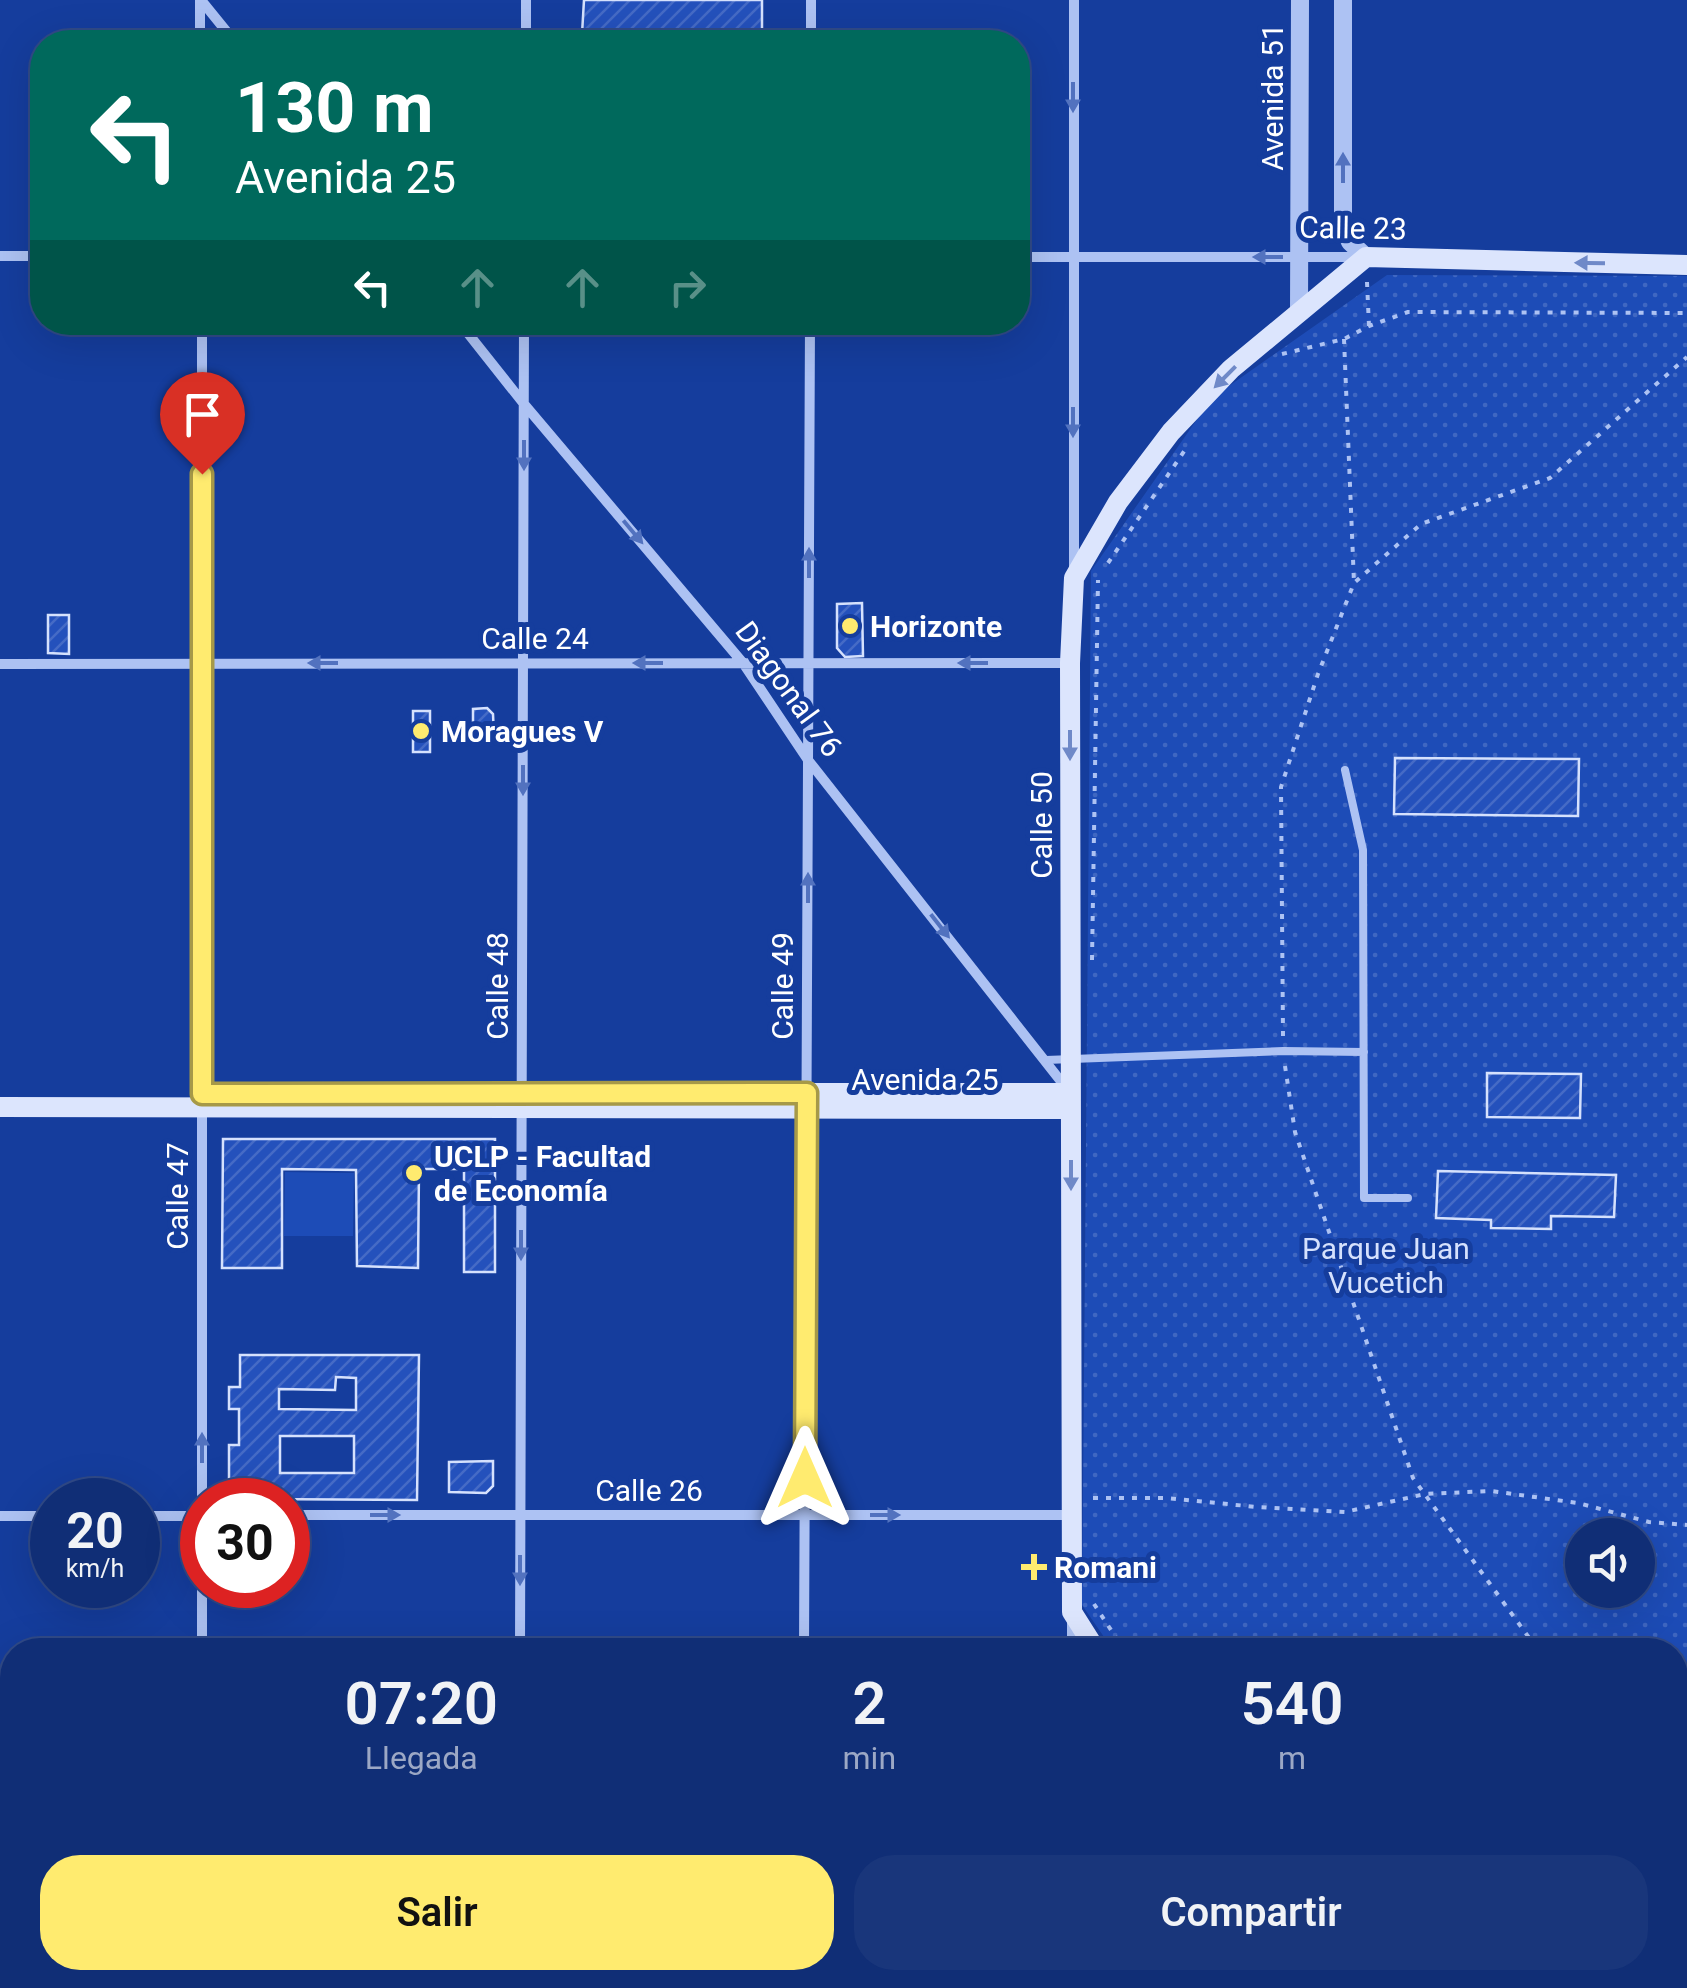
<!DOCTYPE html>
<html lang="es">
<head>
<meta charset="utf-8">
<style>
  :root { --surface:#102e76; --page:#19367b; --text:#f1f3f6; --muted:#9ca8c5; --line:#304a88; --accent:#ffeb6f }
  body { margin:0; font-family:Roboto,sans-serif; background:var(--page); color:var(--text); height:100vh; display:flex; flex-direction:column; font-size:38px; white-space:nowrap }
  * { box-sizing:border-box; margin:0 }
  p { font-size:32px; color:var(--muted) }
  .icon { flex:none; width:55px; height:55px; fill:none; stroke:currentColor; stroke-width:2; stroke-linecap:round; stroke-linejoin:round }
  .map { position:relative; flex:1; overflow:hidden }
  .drawer { position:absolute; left:0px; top:1638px; width:1688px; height:352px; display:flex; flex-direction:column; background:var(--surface); border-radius:40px 40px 0 0; box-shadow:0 10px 40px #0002,0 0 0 2px var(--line) }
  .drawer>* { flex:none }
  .guide { position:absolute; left:30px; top:30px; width:1000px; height:305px; border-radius:40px; box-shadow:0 10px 40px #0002,0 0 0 2px var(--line); background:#00695c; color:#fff; overflow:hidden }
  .fabs { position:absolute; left:1565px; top:1518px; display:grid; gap:20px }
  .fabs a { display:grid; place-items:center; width:90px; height:90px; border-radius:50%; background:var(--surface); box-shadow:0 10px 40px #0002,0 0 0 2px var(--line); font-size:50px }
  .speed { position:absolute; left:30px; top:1478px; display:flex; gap:20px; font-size:50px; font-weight:700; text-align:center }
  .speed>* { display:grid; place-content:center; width:130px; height:130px; border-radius:50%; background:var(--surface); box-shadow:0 10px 40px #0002,0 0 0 2px var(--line); line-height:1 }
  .speed small { font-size:25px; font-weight:400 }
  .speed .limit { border:15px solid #d22; background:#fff; color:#111 }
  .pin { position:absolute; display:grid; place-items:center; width:85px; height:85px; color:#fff; margin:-102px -42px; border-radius:50% 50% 50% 0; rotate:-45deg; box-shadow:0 0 10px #0007 }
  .pin .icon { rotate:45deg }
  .me { position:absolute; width:110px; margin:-55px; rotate:0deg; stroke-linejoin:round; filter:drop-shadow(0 0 8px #0008) }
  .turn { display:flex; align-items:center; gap:35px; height:210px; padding:0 40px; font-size:45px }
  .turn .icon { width:130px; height:130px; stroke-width:2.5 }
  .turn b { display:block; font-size:70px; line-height:85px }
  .lanes { display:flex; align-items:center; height:95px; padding:0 40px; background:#0003; justify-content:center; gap:50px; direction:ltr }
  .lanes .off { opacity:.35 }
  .eta { display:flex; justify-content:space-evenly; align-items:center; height:170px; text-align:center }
  .eta b { font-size:60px; font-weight:600; line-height:70px }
  .primary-button { display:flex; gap:20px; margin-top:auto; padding:20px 40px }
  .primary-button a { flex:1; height:115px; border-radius:40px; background:var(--accent); color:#111; font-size:40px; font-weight:600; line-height:115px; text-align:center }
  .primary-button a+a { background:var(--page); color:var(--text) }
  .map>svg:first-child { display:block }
</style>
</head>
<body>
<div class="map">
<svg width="1687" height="1988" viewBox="0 0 1687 1988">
  <defs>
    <pattern id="grass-dots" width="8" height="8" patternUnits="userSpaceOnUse" patternTransform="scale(2.5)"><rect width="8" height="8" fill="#1d4cb7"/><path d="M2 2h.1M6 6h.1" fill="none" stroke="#3f67c2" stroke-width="1.8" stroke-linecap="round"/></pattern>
    <pattern id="building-hatch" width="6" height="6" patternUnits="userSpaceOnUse" patternTransform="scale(2.5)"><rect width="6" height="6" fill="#2451bc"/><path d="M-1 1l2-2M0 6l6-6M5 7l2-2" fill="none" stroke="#456bc6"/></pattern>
  </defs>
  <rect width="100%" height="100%" fill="#153d9d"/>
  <!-- grass -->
  <path fill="url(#grass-dots)" fill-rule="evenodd" d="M1387,275L1687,276V1918H1675V1650H1113L1082,1605L1091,571L1212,398ZM1582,1535H1638V1590H1582Z
    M1497,1978H1591V1988H1497Z"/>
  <!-- garden -->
  <path fill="#1d4cb7" d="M285,1172L354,1173L353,1236H284Z"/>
  <!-- building -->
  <path fill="url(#building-hatch)" stroke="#d5e1fd" stroke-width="2.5" fill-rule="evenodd" d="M584,0H762V31L582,34Z
    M862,603L863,656L845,657L837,648V604Z
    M48,615H69V654L48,653Z
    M487,708L493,714L494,737H480L479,728H473V709Z
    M413,711H430V752H413Z
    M1395,758L1579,759L1578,816L1394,814Z
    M1487,1073L1581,1074L1580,1118L1487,1117Z
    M223,1139H495V1272H464V1169H419L418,1268L357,1266L356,1170L282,1169V1268H222Z
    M1438,1171L1616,1175L1614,1217L1551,1216V1229L1491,1228V1220L1436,1218Z
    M240,1355H419L417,1500L257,1499V1483H229V1445H239V1409H229V1387H240ZM336,1377L356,1378V1410L279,1409V1389L335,1390ZM280,1436H354V1473H280Z
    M493,1461V1486L486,1493L449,1492V1462Z"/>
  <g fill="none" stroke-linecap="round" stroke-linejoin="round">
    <!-- path -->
    <path stroke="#adc2f3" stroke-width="4" stroke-dasharray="5 8" stroke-linecap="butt" d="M1367,282L1369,326
      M1344,339L1354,583
      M1282,354L1344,339L1369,326L1408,312L1687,313
      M1108,563L1187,447
      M1092,960L1098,580
      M1283,1036L1281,787L1318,674L1354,583L1421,524L1550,478L1687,357
      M1285,1066L1295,1132L1413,1478L1538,1650
      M1093,1498H1166L1257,1507L1345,1512L1425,1494L1491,1491L1578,1503L1649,1522L1687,1525
      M1094,1604L1124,1650
      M1675,1909L1687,1910
      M1571,1988V1978"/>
    <!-- service -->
    <path stroke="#adc2f3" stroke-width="8" d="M1345,770L1363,850L1364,1198H1408
      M1046,1060L1283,1051L1364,1052"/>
    <!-- minor -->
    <path stroke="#adc2f3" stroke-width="10" d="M200,0V42
      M201,0L235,42
      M1074,0V569
      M526,42V0
      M811,42V0
      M0,256H42
      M1018,257H1360
      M459,322L524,404L743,663L808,760L1067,1089
      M0,664L1069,663
      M288,1515H1071
      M0,1516H52
      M138,1516H202
      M202,1650V322
      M520,1650L524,322
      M804,1650L810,322
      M1072,1650V1618
      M0,1929H12
      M202,1978V1988
      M1070,1978V1988
      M519,1988V1978
      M803,1988V1978"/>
    <!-- tertiary -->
    <path stroke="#adc2f3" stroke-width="18" d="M1343,0V226L1350,242L1366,257
      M1299,313L1300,0
      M1482,1978V1988
      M1321,1988V1978
      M1602,1988V1978"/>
    <!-- secondary -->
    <path stroke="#dce5fd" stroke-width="20" d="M247,1093H1070
      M0,1107L1071,1109
      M1096,1650L1072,1612L1070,663L1074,578L1118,502L1171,432L1231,369L1366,257L1687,265
      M1675,1934H1687"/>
  </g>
  <!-- one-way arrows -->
  <defs><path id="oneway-solid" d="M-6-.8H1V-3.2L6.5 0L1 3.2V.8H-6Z" transform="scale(2.5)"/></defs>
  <g fill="#5272bf">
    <use href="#oneway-solid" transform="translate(1073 97) rotate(90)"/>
    <use href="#oneway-solid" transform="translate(1343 168) rotate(-90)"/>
    <use href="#oneway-solid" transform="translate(1268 257) rotate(-180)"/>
    <use href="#oneway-solid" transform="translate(1073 422) rotate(90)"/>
    <use href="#oneway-solid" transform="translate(524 455) rotate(90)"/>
    <use href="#oneway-solid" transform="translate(633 532) rotate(50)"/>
    <use href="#oneway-solid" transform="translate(809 563) rotate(-90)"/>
    <use href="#oneway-solid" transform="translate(323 663) rotate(180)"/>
    <use href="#oneway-solid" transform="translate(648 663) rotate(180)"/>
    <use href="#oneway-solid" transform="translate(973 663) rotate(-180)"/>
    <use href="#oneway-solid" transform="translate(523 780) rotate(90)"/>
    <use href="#oneway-solid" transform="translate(808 888) rotate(-90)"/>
    <use href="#oneway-solid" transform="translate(940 926) rotate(52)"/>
    <use href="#oneway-solid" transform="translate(521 1245) rotate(90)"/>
    <use href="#oneway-solid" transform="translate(202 1448) rotate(-90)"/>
    <use href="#oneway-solid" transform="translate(385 1515)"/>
    <use href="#oneway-solid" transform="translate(885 1515)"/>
    <use href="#oneway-solid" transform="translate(520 1570) rotate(90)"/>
  </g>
  <g fill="#6f89c8">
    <use href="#oneway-solid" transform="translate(1590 263) rotate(-179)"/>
    <use href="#oneway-solid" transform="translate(1225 377) rotate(135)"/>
    <use href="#oneway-solid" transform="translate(1070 745) rotate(90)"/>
    <use href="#oneway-solid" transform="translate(1071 1175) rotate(90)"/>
  </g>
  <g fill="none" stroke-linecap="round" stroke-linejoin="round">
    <!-- route casing -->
    <g stroke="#a69948" stroke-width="25">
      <path id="route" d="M202,474V1094L807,1093L805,1478"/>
    </g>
    <!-- route -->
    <use href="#route" stroke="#ffeb6f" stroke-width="18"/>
  </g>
  <!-- markers -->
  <g fill="#ffeb6f" stroke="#153d9d" stroke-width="4">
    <circle cx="850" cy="626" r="10"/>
    <circle cx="421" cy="731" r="10"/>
    <circle cx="414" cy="1173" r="10"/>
    <path d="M1029 1552h10v10h10v10h-10v10h-10v-10h-10v-10h10z"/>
  </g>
  <g text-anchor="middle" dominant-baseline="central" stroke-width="10" stroke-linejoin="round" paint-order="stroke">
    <!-- street labels -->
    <g font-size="30" fill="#fff" stroke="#153d9d">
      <text transform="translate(1272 97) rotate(-90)">Avenida 51</text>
      <text transform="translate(1353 228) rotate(1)">Calle 23</text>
      <text x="535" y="638">Calle 24</text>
      <text transform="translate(789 689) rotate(54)">Diagonal 76</text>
      <text transform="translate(1041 825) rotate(-90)">Calle 50</text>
      <text transform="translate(497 986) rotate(-90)">Calle 48</text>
      <text transform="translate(782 986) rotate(-90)">Calle 49</text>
      <text x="925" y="1079">Avenida 25</text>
      <text transform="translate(177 1196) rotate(-90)">Calle 47</text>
      <text x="649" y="1490">Calle 26</text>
    </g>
    <!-- poi labels -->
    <g font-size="30" font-weight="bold" fill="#fff" stroke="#153d9d" text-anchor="start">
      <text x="870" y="626">Horizonte</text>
      <text x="441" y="731">Moragues V</text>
      <text x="434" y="1156">UCLP - Facultad<tspan x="434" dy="34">de Economía</tspan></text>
      <text x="1054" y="1567">Romani</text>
    </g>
    <!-- park labels -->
    <g font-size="30" fill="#d5e1fd" stroke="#153d9d">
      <text x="1386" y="1248">Parque Juan<tspan x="1386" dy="34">Vucetich</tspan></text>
    </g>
  </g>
</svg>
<div class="fabs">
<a><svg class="icon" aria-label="sound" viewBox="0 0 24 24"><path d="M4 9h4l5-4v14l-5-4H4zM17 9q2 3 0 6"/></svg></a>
</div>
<div class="speed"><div>20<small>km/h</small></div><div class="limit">30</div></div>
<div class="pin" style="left:202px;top:474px;background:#d93025"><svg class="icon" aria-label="arrive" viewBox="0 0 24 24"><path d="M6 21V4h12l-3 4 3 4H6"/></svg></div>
<svg class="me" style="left:805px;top:1478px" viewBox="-20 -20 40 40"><path d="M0-17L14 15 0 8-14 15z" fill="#ffeb6f" stroke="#fff" stroke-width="4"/></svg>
<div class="guide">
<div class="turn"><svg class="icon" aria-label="left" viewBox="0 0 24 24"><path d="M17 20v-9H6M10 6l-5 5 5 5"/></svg><div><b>130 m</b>Avenida 25</div></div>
<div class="lanes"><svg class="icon" aria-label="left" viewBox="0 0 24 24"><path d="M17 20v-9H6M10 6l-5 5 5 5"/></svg><svg class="icon off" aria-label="ahead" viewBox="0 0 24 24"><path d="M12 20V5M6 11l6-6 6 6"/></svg><svg class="icon off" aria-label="ahead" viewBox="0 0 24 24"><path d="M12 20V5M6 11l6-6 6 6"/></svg><svg class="icon off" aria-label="right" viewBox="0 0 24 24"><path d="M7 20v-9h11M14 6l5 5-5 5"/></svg></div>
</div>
<section class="drawer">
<div class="eta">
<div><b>07:20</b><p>Llegada</p></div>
<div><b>2</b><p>min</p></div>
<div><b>540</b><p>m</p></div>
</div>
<div class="primary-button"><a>Salir</a><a>Compartir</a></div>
</section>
</div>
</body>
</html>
